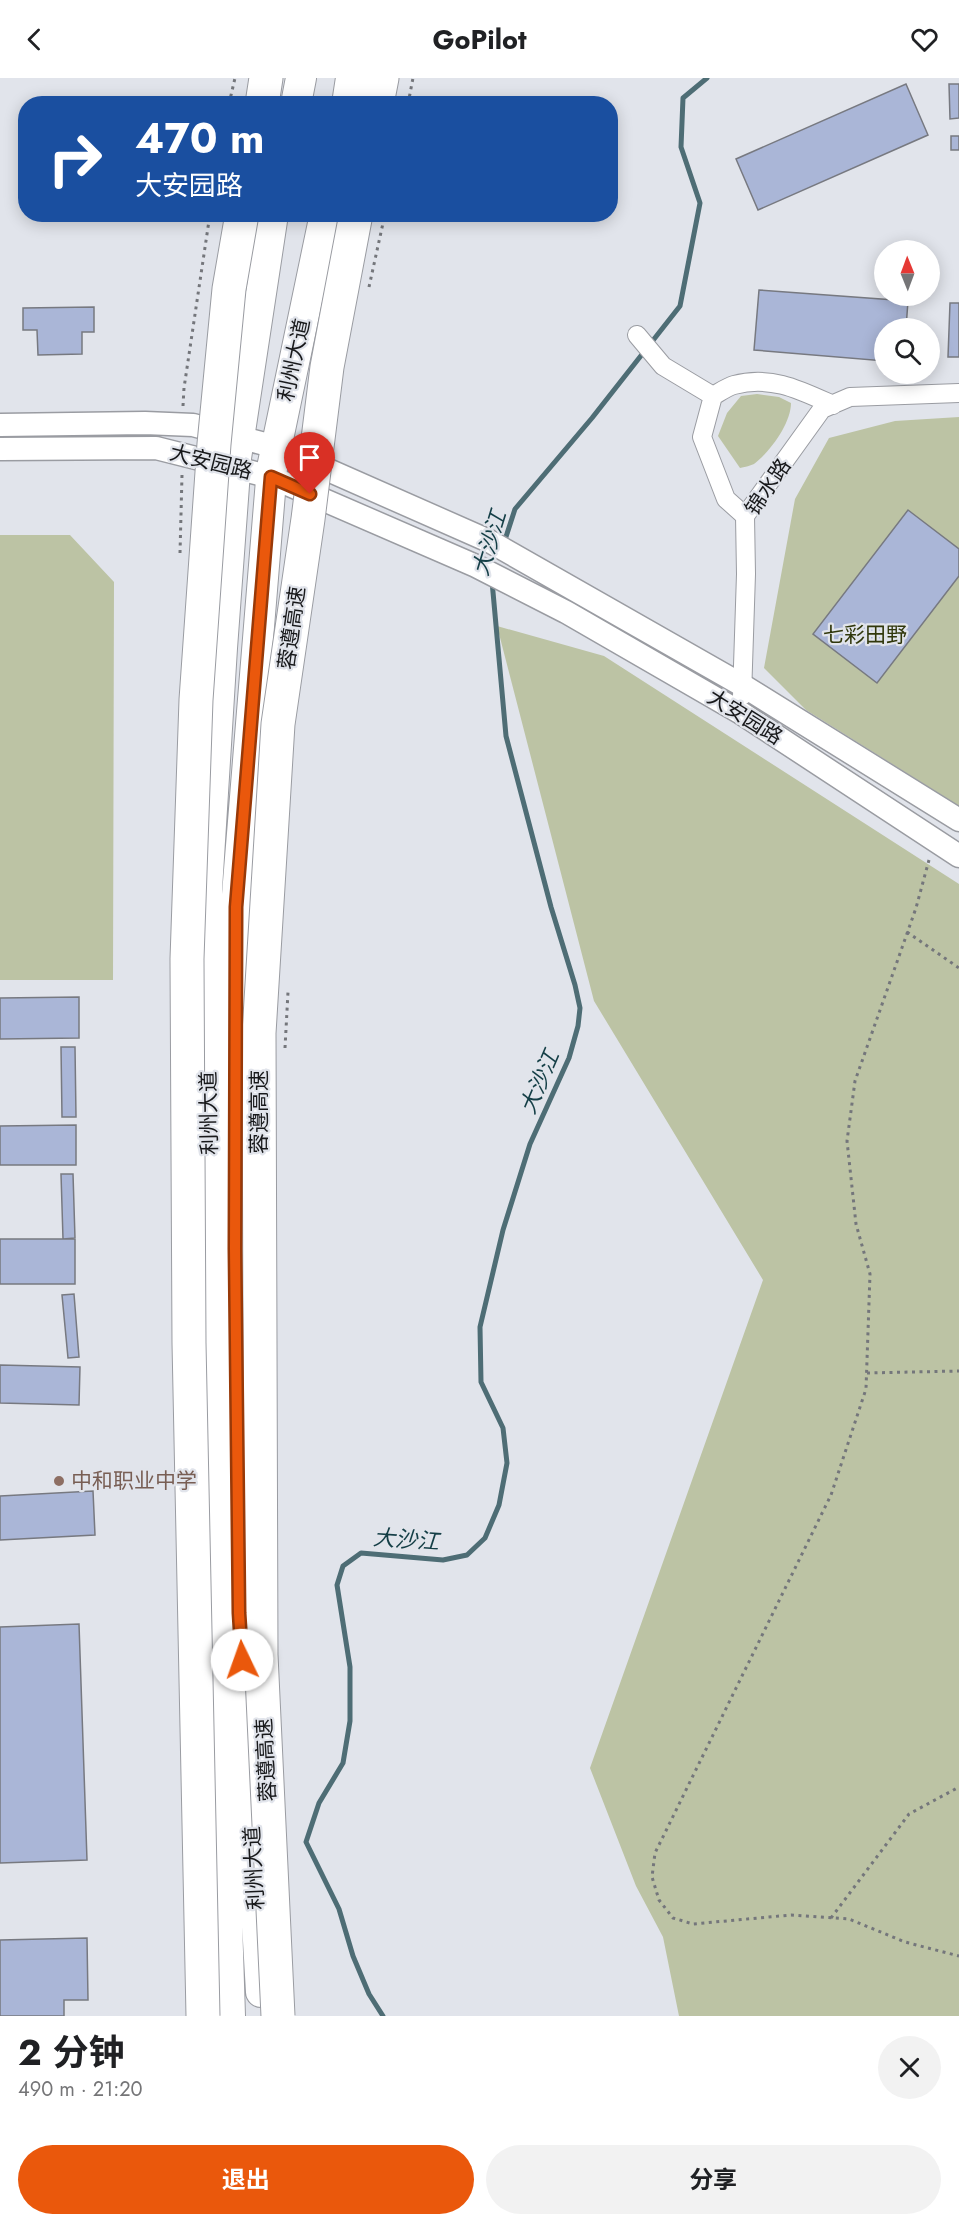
<!DOCTYPE html>
<html lang="zh">
<head>
<meta charset="utf-8">
<style>
  :root { --surface:#fff; --page:#f2f2f2; --text:#202124; --muted:#757577; --accent:#ea580c }
  body { margin:0; font-family:Jost,"Noto Sans SC",sans-serif; background:var(--page); color:var(--text); height:100vh; display:flex; flex-direction:column; font-size:22px; white-space:nowrap }
  * { box-sizing:border-box; margin:0 }
  p { font-size:20px; color:var(--muted) }
  .icon { flex:none; width:33px; height:33px; fill:none; stroke:currentColor; stroke-width:2; stroke-linecap:round; stroke-linejoin:round }
  .map { position:relative; height:1938px; overflow:hidden }
  .panel { display:flex; flex-direction:column; background:var(--surface); flex:1 }
  .panel>* { flex:none }
  .guide { position:absolute; left:18px; top:18px; width:600px; height:126px; border-radius:24px; box-shadow:0 3px 15px #0003; background:#1a4fa0; color:#fff; overflow:hidden }
  .needle { width:39px; rotate:359deg }
  .fabs { position:absolute; left:874px; top:162px; display:grid; gap:12px }
  .fabs a { display:grid; place-items:center; width:66px; height:66px; border-radius:50%; background:var(--surface); box-shadow:0 3px 15px #0003; font-size:30px }
  .pin { position:absolute; display:grid; place-items:center; width:51px; height:51px; color:#fff; margin:-62px -26px; border-radius:50% 50% 50% 0; rotate:-45deg; box-shadow:0 0 6px #0007 }
  .pin .icon { rotate:45deg }
  .me { position:absolute; width:66px; margin:-33px; rotate:357deg; stroke-linejoin:round; filter:drop-shadow(0 0 4px #0008) }
  .turn { display:flex; align-items:center; gap:21px; height:126px; padding:0 18px; font-size:27px }
  .turn .icon { width:78px; height:78px; stroke-width:2.5 }
  .turn b { display:block; font-size:42px; line-height:51px }
  .round { display:grid; place-items:center; flex:none; width:63px; height:63px; border-radius:32px; background:var(--page) }
  .head { display:flex; align-items:center; justify-content:space-between; height:102px; padding:0 18px }
  h1 { font-size:36px; font-weight:700; line-height:45px }
  .primary-button { display:flex; gap:12px; margin-top:auto; padding:12px 18px }
  .primary-button a { flex:1; height:69px; border-radius:36px; background:var(--accent); color:#fff; font-size:24px; font-weight:700; line-height:69px; text-align:center }
  .primary-button a+a { background:var(--page); color:var(--text) }
  header { display:flex; justify-content:space-between; align-items:center; height:78px; padding:0 18px; background:var(--surface); font-size:27px; font-weight:700 }
  .map>svg:first-child { display:block }
</style>
</head>
<body>
<header><svg class="icon" aria-label="back" viewBox="0 0 24 24"><path d="M15 5l-7 7 7 7"/></svg>GoPilot<svg class="icon" aria-label="heart" viewBox="0 0 24 24"><path d="M12 20l-8-8c-3-5 5-10 8-4 3-6 11-1 8 4z"/></svg></header>
<div class="map">
<svg width="959" height="1938" viewBox="0 0 959 1938">
  <rect width="100%" height="100%" fill="#e1e4eb"/>
  <!-- green -->
  <path fill="#bcc3a4" d="M757,316L779,319L791,325C791,345 771,373 754,386C750,388 744,389 740,390L718,358L727,335L741,318Z
    M959,339V728L806,632L764,590L795,421L829,360L895,343Z
    M0,457H70L114,504L113,902H0Z
    M497,548L604,578L959,806V1938H679L663,1859L636,1808L590,1690L763,1202L594,923Z"/>
  <g fill="none" stroke-linecap="round" stroke-linejoin="round">
    <!-- stream -->
    <path stroke="#4e6d75" stroke-width="5" d="M504,465L515,431L592,340L680,228L700,125L681,69L683,20L707,0
      M383,1938L369,1916L353,1878L339,1831L306,1764L319,1725L343,1685L350,1643V1589L337,1507L343,1488L361,1475L443,1482L467,1477L485,1460L499,1427L507,1385L503,1350L481,1304L480,1249L503,1152L530,1066L569,980L578,948L580,930L575,907L551,829L506,658L492,503"/>
  </g>
  <!-- building -->
  <path fill="#aab6d7" stroke="#777980" stroke-width="1.5" d="M906,6L928,57L758,132L736,81Z
    M949,6H959V40L950,41Z
    M951,58H959V72H951Z
    M759,212L908,223L906,250H885V283L754,272Z
    M950,225H959V279H948Z
    M94,229V254H82V276L38,277L37,252H23V230Z
    M908,432L959,471V498L877,605L813,556Z
    M79,919V960L0,961V920Z
    M61,969H75L76,1039H62Z
    M76,1047V1087H0V1048Z
    M61,1096H73L75,1160L63,1161Z
    M0,1161H75V1206H0Z
    M74,1216L79,1279L68,1280L62,1217Z
    M0,1287L80,1289L79,1327L0,1325Z
    M93,1413L95,1457L0,1462V1418Z
    M79,1546L87,1782L0,1785V1549Z
    M87,1860L88,1922H64V1938H0V1862Z"/>
  <g fill="none" stroke-linecap="round" stroke-linejoin="round">
    <!-- minor casing -->
    <g stroke="#9a9ca2" stroke-width="20">
      <path id="minor" d="M637,257L663,288L713,318
        M745,438L726,421L702,359L713,318C720,314 727,309 734,307C771,297 800,312 833,327
        M742,618L746,496L745,438L822,331L850,319L959,315"/>
    </g>
    <!-- tertiary casing -->
    <g stroke="#9a9ca2" stroke-width="25">
      <path id="tertiary" d="M0,347L145,345L193,347L276,369L489,463L742,607L959,742
        M0,371L156,370L271,399L476,488L566,534L741,635L959,778"/>
    </g>
    <!-- trunk casing -->
    <g stroke="#9a9ca2" stroke-width="32">
      <path id="trunk" d="M296,26L301,0
        M347,26L351,0
        M261,1914L239,1535L235,1171L236,829L272,390L325,136
        M230,1938L215,1461L207,928V811L222,570L236,380L273,136"/>
    </g>
    <!-- motorway casing -->
    <g stroke="#9a9ca2" stroke-width="35">
      <path id="motorway" d="M262,26L266,0
        M377,26L382,0"/>
    </g>
    <!-- path -->
    <path stroke="#74767b" stroke-width="3" stroke-dasharray="3 4.5" stroke-linecap="butt" d="M229,26L235,0
      M408,26L413,0
      M369,209L385,136
      M183,328L184,310L210,136
      M180,475L182,397
      M929,782L916,830L855,1003L847,1063L856,1146L870,1196L866,1311L831,1417L655,1775L652,1799L659,1822L673,1840L693,1846L791,1837L849,1841L905,1864L959,1878
      M907,854L959,890
      M285,970L288,914
      M867,1295L959,1293
      M831,1840L909,1736L959,1709"/>
    <!-- minor -->
    <use href="#minor" stroke="#fff" stroke-width="18"/>
    <!-- tertiary -->
    <use href="#tertiary" stroke="#fff" stroke-width="22"/>
    <!-- trunk -->
    <use href="#trunk" stroke="#fff" stroke-width="30"/>
    <!-- motorway -->
    <use href="#motorway" stroke="#fff" stroke-width="33"/>
    <!-- motorway-bridge casing -->
    <g stroke="#9a9ca2" stroke-width="35" stroke-linecap="butt">
      <path id="motorway-bridge" d="M203,1938L189,1265L187,881L196,622L214,366L229,211L242,136
        M278,1938L261,1577L259,955L278,646L308,441L327,289L356,136"/>
    </g>
    <!-- motorway-bridge -->
    <use href="#motorway-bridge" stroke="#fff" stroke-width="33"/>
  </g>
  <g fill="none" stroke-linecap="round" stroke-linejoin="round">
    <!-- route casing -->
    <g stroke="#983908" stroke-width="15">
      <path id="route" d="M242,1582L239,1535L235,1171L236,829L271,399L310,416"/>
    </g>
    <!-- route -->
    <use href="#route" stroke="#ea580c" stroke-width="10"/>
  </g>
  <!-- markers -->
  <circle fill="#8d6e63" stroke="#e1e4eb" stroke-width="2" cx="59" cy="1403" r="6"/>
  <g text-anchor="middle" dominant-baseline="central" stroke-width="4.5" stroke-linejoin="round" paint-order="stroke">
    <!-- street labels -->
    <g font-size="21" fill="#18191b" stroke="#e1e4eb">
      <text transform="translate(294 282) rotate(-78)">利州大道</text>
      <text transform="translate(211 384) rotate(14)">大安园路</text>
      <text transform="translate(768 409) rotate(-56)">锦水路</text>
      <text transform="translate(292 550) rotate(-82)">蓉遵高速</text>
      <text transform="translate(745 639) rotate(32)">大安园路</text>
      <text transform="translate(259 1034) rotate(-90)">蓉遵高速</text>
      <text transform="translate(209 1035) rotate(-91)">利州大道</text>
      <text transform="translate(266 1682) rotate(-93)">蓉遵高速</text>
      <text transform="translate(254 1790) rotate(-93)">利州大道</text>
    </g>
    <!-- park labels -->
    <g font-size="21" fill="#30370b" stroke="#e1e4eb">
      <text x="865" y="557">七彩田野</text>
    </g>
    <!-- education labels -->
    <g font-size="21" fill="#785e54" stroke="#e1e4eb" text-anchor="start">
      <text x="71" y="1403">中和职业中学</text>
    </g>
    <!-- water labels -->
    <g font-size="22" font-style="italic" fill="#143e46" stroke="#e1e4eb">
      <text transform="translate(489 465) rotate(-73)">大沙江</text>
      <text transform="translate(539 1004) rotate(-67)">大沙江</text>
      <text transform="translate(406 1461) rotate(4)">大沙江</text>
    </g>
  </g>
</svg>
<div class="fabs">
<a><svg class="needle" viewBox="-14 -14 28 28"><path d="M0-13l5 13h-10z" fill="#e53935"/><path d="M0 13l5-13h-10z" fill="#757577"/></svg></a>
<a><svg class="icon" aria-label="search" viewBox="0 0 24 24"><circle cx="10" cy="10" r="6"/><path d="M15 15l6 6"/></svg></a>
</div>
<div class="pin" style="left:310px;top:416px;background:#d93025"><svg class="icon" aria-label="arrive" viewBox="0 0 24 24"><path d="M6 21V4h12l-3 4 3 4H6"/></svg></div>
<svg class="me" style="left:242px;top:1582px" viewBox="-20 -20 40 40"><circle r="19" fill="#fff"/><path d="M0-13L10 11 0 6-10 11z" fill="#ea580c"/></svg>
<div class="guide">
<div class="turn"><svg class="icon" aria-label="right" viewBox="0 0 24 24"><path d="M7 20v-9h11M14 6l5 5-5 5"/></svg><div><b>470 m</b>大安园路</div></div>
</div>
</div>
<section class="panel">
<div class="head"><div><h1>2 分钟</h1><p>490 m · 21:20</p></div><a class="round"><svg class="icon" aria-label="close" viewBox="0 0 24 24"><path d="M6 6l12 12M18 6L6 18"/></svg></a></div>
<div class="primary-button"><a>退出</a><a>分享</a></div>
</section>
</body>
</html>
